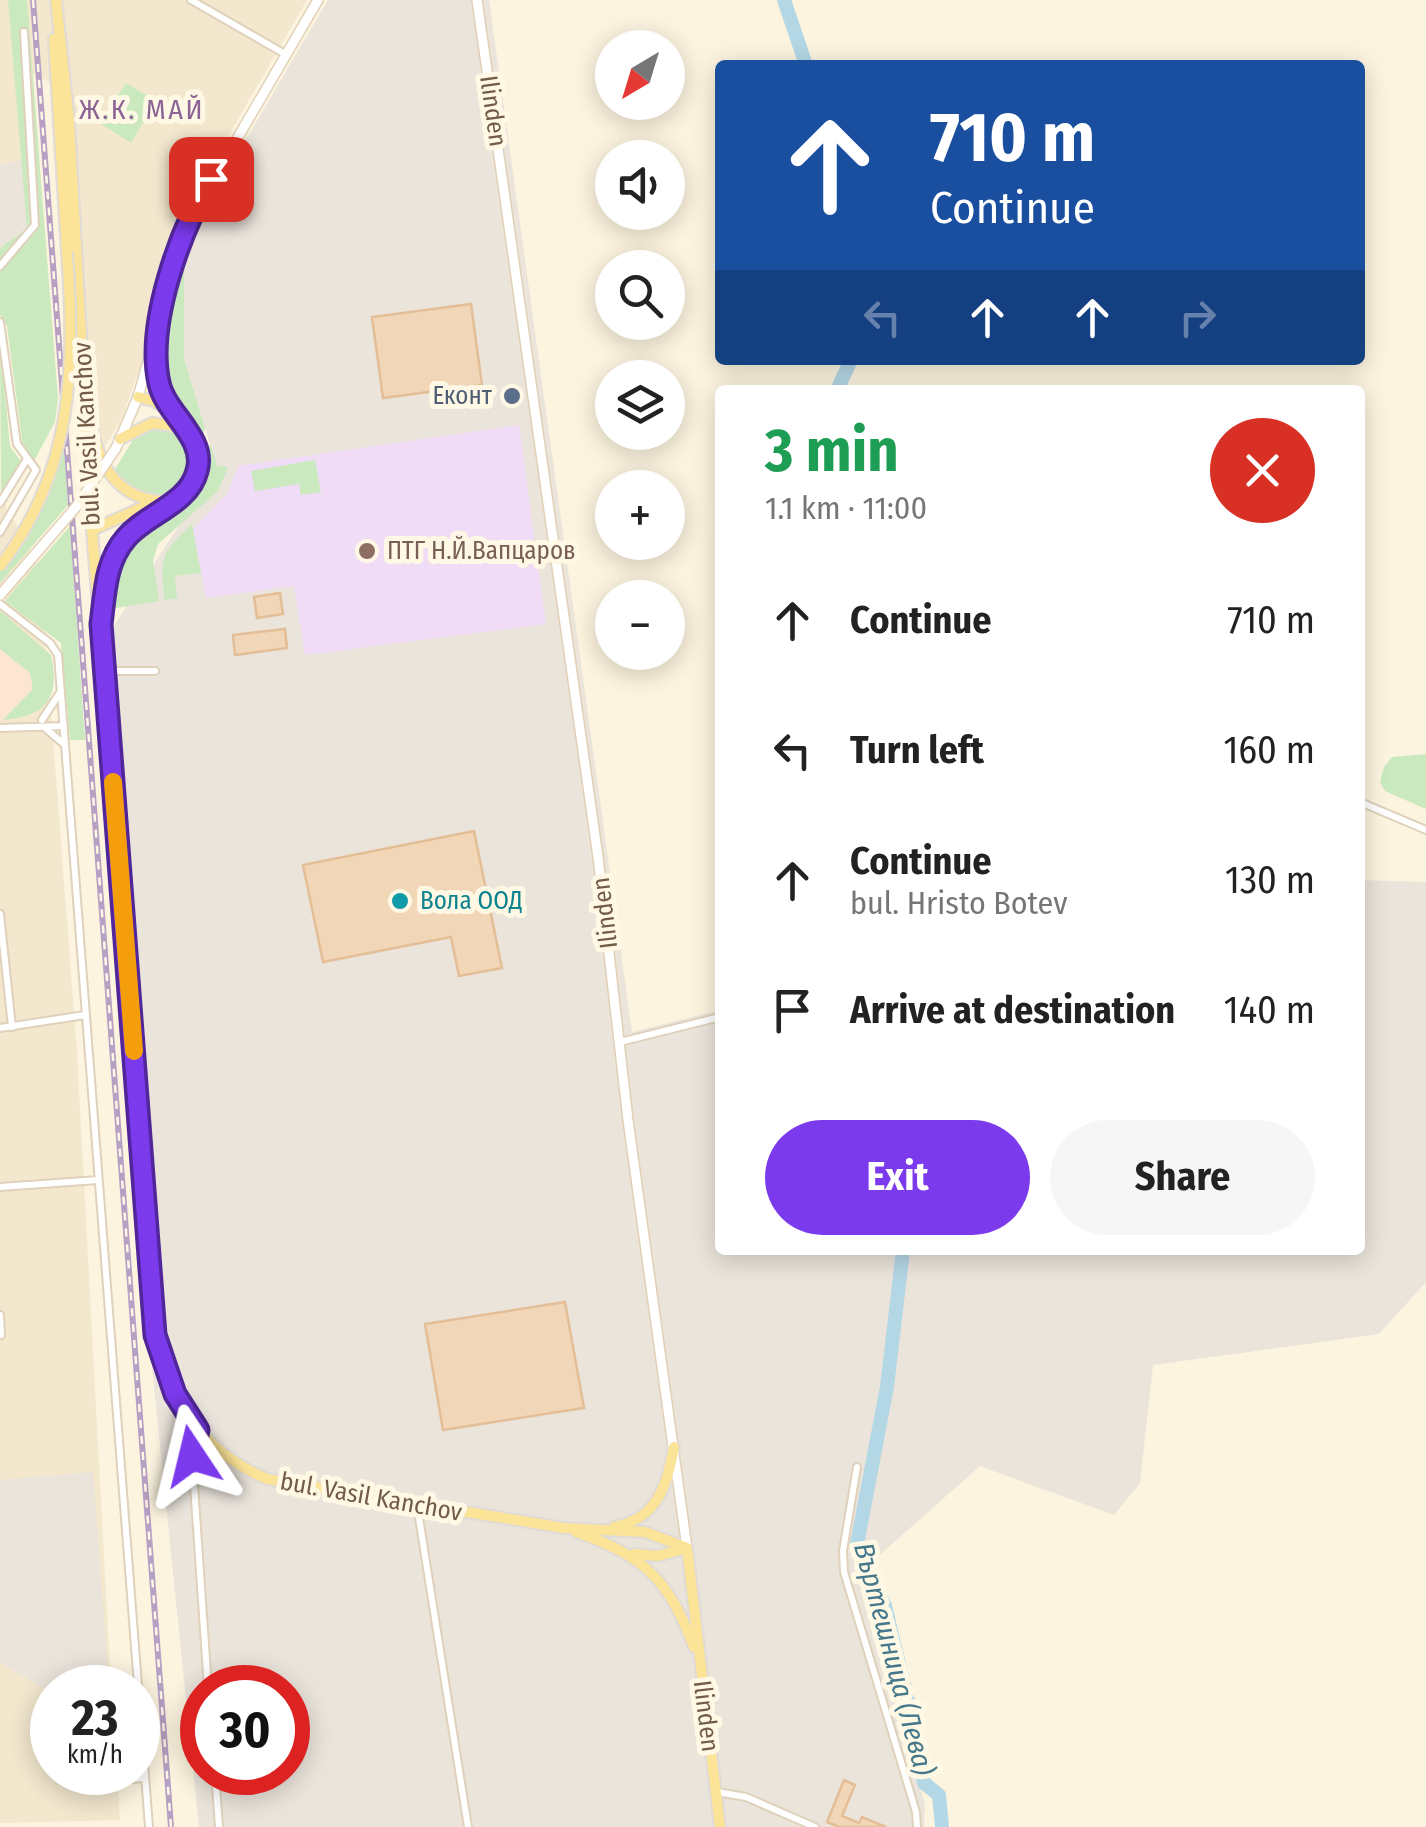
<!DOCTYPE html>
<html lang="en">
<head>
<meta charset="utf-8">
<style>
  :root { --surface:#fff; --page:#f6f6f6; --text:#222; --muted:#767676; --accent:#7c3aed }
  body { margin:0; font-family:"Fira Sans Condensed",sans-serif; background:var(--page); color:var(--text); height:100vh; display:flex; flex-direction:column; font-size:38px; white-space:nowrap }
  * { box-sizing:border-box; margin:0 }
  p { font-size:32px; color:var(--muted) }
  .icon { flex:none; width:55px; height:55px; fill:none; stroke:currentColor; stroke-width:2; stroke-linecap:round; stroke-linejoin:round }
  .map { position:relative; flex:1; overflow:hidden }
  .details { position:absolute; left:715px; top:385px; width:650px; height:870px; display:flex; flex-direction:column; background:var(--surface); border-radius:10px; box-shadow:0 5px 25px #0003 }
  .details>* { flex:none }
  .top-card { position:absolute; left:715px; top:60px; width:650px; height:305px; border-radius:10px; box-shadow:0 5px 25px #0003; background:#1a4fa0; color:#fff; overflow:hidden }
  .needle { width:65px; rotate:218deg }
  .fabs { position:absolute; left:595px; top:30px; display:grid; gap:20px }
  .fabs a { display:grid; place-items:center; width:90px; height:90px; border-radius:50%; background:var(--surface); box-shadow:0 5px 25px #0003; font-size:50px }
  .speed { position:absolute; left:30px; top:1665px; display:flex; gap:20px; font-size:50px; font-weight:700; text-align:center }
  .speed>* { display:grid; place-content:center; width:130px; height:130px; border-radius:50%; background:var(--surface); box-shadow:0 5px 25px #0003; line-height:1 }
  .speed small { font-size:25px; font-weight:400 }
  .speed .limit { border:15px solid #d22; background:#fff; color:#111 }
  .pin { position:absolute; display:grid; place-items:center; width:85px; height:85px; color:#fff; margin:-42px; border-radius:20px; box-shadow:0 5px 15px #0006 }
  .me { position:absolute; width:110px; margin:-55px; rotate:350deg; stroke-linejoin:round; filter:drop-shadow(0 0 8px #0008) }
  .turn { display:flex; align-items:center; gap:35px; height:210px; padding:0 50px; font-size:45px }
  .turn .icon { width:130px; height:130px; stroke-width:2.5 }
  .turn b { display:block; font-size:70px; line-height:85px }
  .lanes { display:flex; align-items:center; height:95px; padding:0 50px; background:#0003; justify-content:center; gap:50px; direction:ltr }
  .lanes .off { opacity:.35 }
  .round { display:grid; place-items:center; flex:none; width:105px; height:105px; border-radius:52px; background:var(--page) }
  .headline { display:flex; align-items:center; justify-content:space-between; height:170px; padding:0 50px }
  h1 { font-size:60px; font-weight:700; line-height:75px; color:#1e9e55 }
  .action { display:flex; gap:20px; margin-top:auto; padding:20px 50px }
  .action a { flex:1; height:115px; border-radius:60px; background:var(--accent); color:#fff; font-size:40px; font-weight:700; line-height:115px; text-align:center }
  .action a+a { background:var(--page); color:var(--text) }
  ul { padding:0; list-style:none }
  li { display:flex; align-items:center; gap:30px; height:130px; padding:0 50px }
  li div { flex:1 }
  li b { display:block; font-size:38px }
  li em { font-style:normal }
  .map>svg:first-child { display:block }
</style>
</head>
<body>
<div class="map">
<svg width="1426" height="1827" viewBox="0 0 1426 1827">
  <rect width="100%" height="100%" fill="#fcf4df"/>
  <!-- residential -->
  <path fill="#f3e7ce" d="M0,0H307L179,221L160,275L142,361L122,418L103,450L81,381L61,88L14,64L22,160L0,165Z
    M0,495L40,569L77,1053L111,1687L52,1688V1772L117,1773L120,1820L0,1823Z"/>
  <!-- commercial -->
  <path fill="#fce5d2" d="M0,649L30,673L34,689L0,721Z"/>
  <!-- industrial -->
  <path fill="#eae4db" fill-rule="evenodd" d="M328,0H489L632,1032L720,1010V1250H1360V880L1426,882V1282L1379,1334L1153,1365L1140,1483L1114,1515L980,1466L857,1575L925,1804L924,1827H199L153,1377L93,658L217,467L184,359V259L199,219ZM202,1688H288V1772H202Z
    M22,160L28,229L0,248V165Z
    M93,1472L109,1687L52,1688V1693L0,1663V1480Z"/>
  <!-- education -->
  <path fill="#f1dcf8" d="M519,425L546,624L305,655L294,586L206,598L193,529L228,493L238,466Z"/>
  <!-- green -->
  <path fill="#cae9be" d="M8,0H27L58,399L55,422L34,461L23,447L7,326L0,315V248L27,229Z
    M126,83L156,101L131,143L101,124Z
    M184,259V359L205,428L202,438C192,422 178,408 170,392C150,353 175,298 184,259Z
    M0,340L10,447L21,461L1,495Z
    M156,428C177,431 189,436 194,460C184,505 139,503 114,471L133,440Z
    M205,444L211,446L217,466L228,467L218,491L158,544L153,561L159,601L110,609C103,502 216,532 205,444Z
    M64,448L68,505L0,583V572L43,501Z
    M315,460L321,492L301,495L299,484L255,491L251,471Z
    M192,524L201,573L175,576L177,598L165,600C159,558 162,552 192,524Z
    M70,526L85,740H70L61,643L5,601Z
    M0,611L51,655C61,699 45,716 3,720L33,689L30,673L0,649Z
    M1426,754V809L1385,791L1380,782L1384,767L1392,757Z"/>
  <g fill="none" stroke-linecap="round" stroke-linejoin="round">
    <!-- river -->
    <path stroke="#b4d7e5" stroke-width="14" d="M784,0L806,65
      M837,390L851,360
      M903,1250L887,1387L857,1544L885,1606L920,1752L924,1783L939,1795L942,1827"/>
  </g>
  <!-- building -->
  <path fill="#f1d6b7" stroke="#e3be97" stroke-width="2.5" d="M471,304L482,385L383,398L372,317Z
    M280,593L283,614L257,618L254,597Z
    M285,629L287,648L235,655L233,635Z
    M474,831L502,968L459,976L451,937L323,962L303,865Z
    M565,1302L584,1408L443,1430L425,1324Z
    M844,1780L855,1785L842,1816L859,1823L862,1817L886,1827H839L827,1822Z"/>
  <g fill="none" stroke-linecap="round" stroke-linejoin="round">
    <!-- street casing -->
    <g stroke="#dfd1bb" stroke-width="10">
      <path id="street" d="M191,0L285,54
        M0,266L35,225L24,32
        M0,322L17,444L36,470L0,532
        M0,503L27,459
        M0,604L50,643L58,655L149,1827
        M105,671H155
        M42,720L61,691
        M44,727L65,745
        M0,728L64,726
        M1360,802L1426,830
        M0,914L12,1027
        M0,1028L85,1015
        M620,1042L720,1017
        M0,1187L98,1180
        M0,1315L1,1335
        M198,1430L192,1456L208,1688
        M857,1467L843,1551L844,1572L916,1812L917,1827
        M417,1505L468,1827
        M215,1772L219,1827
        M84,1782L145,1778
        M717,1792L746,1797L815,1827"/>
    </g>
    <!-- secondary casing -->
    <g stroke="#e1d0b6" stroke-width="12">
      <path id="secondary" d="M477,0L598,857L628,1120L687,1548
        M116,448L138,397L185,228L318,0"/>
    </g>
    <!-- primary casing -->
    <g stroke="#e0dbd7" stroke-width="14">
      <path id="primary" d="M56,0L69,121L92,530L155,1335C167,1400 205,1453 267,1479L564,1528L645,1532L687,1548
        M54,39L67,252
        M138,397L154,401L169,411
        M92,427C100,471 123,504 172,501
        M120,439L152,423L183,427
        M92,530L154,502
        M104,604L107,573L127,536L188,489L199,466L195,444L159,386L157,334
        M614,1527C657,1519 667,1486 674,1447
        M576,1532C645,1556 668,1579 694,1647
        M687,1548L720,1827
        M634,1554L658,1556L686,1548"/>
    </g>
    <!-- street -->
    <use href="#street" stroke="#fff" stroke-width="6"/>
    <!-- secondary -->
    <use href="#secondary" stroke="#fff" stroke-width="9"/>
    <!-- primary -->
    <use href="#primary" stroke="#fbe397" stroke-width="10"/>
    <!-- rail casing -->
    <g stroke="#b89fc4" stroke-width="6">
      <path id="rail" d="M33,0L171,1827"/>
    </g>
    <!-- rail -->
    <use href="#rail" stroke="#fff8e5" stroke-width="2.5" stroke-dasharray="8" stroke-linecap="butt"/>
    <!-- secondary-bridge casing -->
    <g stroke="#e1d0b6" stroke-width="12" stroke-linecap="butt">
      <path id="secondary-bridge" d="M0,595L76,507L116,448"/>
    </g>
    <!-- primary-bridge casing -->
    <g stroke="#e0dbd7" stroke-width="14" stroke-linecap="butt">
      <path id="primary-bridge" d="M0,566C74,470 75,367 67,252"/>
    </g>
    <!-- secondary-bridge -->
    <use href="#secondary-bridge" stroke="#fff" stroke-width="9"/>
    <!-- primary-bridge -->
    <use href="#primary-bridge" stroke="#fbe397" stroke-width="10"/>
  </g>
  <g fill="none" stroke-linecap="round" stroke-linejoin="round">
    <!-- route casing -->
    <g stroke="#51269a" stroke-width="25">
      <path id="route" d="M192,1456L198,1430L175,1394L155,1335L101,624C105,594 105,562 126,538C146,514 189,504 197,471C207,438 165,413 159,383C146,324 180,230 211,179"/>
    </g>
    <!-- route -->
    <use href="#route" stroke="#7c3aed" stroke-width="18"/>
    <!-- slow -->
    <path stroke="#f59e0b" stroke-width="18" d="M113,782L134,1051"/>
  </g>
  <!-- markers -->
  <circle fill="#5c6f8a" stroke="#fff8e5" stroke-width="4" cx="512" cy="396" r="10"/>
  <circle fill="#8d6e63" stroke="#fff8e5" stroke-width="4" cx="367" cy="551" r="10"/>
  <circle fill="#0f9aa8" stroke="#fff8e5" stroke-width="4" cx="400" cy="901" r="10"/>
  <g text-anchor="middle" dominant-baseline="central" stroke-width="10" stroke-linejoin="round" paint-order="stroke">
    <!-- street labels -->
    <g font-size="25" fill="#725c47" stroke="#fff8e5">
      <text transform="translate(493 111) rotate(82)">Ilinden</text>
      <text transform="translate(87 434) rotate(-93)">bul. Vasil Kanchov</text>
      <text transform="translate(605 913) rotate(-97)">Ilinden</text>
      <text transform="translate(371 1497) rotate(10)">bul. Vasil Kanchov</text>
      <text transform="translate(706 1716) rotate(83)">Ilinden</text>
    </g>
    <!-- service labels -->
    <g font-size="25" fill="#4e5e75" stroke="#fff8e5" text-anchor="end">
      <text x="492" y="396">Еконт</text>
    </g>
    <!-- education labels -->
    <g font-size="25" fill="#785e54" stroke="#fff8e5" text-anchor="start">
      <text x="387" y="551">ПТГ Н.Й.Вапцаров</text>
    </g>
    <!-- culture labels -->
    <g font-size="25" fill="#0d838f" stroke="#fff8e5" text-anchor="start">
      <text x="420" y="901">Вола ООД</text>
    </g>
    <!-- neighbourhood labels -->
    <g font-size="28" letter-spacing="2.5" fill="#8b6395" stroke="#fff8e5">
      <text x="142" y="109">Ж.К. МАЙ</text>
    </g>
    <!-- water labels -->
    <g font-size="28" font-style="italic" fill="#44778c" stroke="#fff8e5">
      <text transform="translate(894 1659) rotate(75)">Въртешница (Лева)</text>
    </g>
  </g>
</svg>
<div class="fabs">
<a><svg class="needle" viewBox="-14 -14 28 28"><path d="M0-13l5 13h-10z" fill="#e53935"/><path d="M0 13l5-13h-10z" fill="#767676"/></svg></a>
<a><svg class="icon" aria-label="sound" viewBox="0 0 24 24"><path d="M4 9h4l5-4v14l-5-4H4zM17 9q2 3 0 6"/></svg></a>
<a><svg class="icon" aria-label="search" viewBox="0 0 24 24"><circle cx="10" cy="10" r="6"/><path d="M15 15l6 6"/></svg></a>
<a><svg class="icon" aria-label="layers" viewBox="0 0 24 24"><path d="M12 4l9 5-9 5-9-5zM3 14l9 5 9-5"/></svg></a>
<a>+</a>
<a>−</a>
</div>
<div class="speed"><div>23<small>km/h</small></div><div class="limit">30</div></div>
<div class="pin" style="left:211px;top:179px;background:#d93025"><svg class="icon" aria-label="arrive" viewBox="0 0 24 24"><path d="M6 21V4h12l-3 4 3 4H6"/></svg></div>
<svg class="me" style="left:192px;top:1456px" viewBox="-20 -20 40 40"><path d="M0-17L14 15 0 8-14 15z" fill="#7c3aed" stroke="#fff" stroke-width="4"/></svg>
<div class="top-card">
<div class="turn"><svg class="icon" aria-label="ahead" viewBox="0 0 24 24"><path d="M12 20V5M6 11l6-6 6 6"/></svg><div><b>710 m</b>Continue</div></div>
<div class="lanes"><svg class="icon off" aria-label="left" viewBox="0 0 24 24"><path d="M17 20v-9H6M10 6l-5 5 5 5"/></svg><svg class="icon" aria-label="ahead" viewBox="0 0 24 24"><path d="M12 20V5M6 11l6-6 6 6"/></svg><svg class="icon" aria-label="ahead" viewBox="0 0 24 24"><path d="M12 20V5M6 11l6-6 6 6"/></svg><svg class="icon off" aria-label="right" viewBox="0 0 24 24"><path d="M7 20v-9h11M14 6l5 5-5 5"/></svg></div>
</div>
<section class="details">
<div class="headline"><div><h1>3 min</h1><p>1.1 km · 11:00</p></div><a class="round" style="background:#d93025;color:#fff"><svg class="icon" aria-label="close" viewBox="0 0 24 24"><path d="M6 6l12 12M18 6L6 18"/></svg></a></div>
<ul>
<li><svg class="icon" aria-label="ahead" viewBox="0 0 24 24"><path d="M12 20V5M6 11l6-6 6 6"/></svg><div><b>Continue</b></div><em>710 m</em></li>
<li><svg class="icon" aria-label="left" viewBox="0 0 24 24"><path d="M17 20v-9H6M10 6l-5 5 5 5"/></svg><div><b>Turn left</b></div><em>160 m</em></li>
<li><svg class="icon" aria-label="ahead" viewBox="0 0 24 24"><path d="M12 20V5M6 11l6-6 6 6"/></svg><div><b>Continue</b><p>bul. Hristo Botev</p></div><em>130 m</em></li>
<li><svg class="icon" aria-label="arrive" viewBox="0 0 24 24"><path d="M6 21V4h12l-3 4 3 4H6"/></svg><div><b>Arrive at destination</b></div><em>140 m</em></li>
</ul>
<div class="action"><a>Exit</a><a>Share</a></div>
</section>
</div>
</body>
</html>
